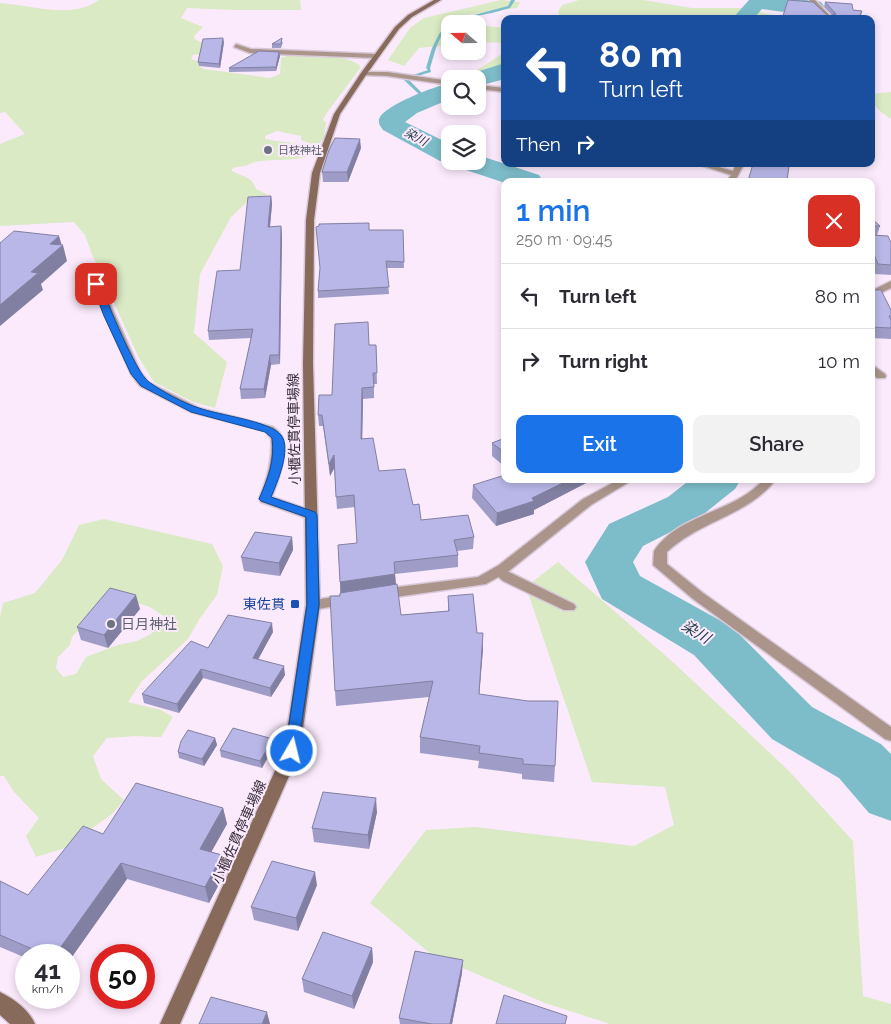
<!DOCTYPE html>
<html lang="en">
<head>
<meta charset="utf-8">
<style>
  :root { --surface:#fff; --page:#f2f2f3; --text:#2b2b33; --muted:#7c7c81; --line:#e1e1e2; --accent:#1a73e8 }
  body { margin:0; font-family:Raleway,"Noto Sans JP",sans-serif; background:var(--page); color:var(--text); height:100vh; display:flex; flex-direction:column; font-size:19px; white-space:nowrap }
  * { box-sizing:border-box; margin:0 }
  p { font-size:16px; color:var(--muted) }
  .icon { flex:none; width:28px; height:28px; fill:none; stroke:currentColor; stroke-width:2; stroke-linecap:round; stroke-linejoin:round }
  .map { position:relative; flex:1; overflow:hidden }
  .drawer { position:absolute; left:501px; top:178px; width:374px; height:305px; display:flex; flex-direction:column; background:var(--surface); border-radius:10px; box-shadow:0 2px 8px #0003 }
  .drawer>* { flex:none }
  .guide { position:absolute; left:501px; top:15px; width:374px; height:152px; border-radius:10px; box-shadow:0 2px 8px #0003; background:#1a4fa0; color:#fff; overflow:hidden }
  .needle { width:32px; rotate:290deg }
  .fabs { position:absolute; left:441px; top:15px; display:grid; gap:10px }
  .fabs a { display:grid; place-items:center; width:45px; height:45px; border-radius:10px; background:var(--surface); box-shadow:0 2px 8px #0003; font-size:25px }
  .speed { position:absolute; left:15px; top:944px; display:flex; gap:10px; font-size:25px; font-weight:700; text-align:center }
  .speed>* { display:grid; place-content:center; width:65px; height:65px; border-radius:50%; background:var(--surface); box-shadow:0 2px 8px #0003; line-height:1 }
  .speed small { font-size:12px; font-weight:400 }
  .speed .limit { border:8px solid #d22; background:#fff; color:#111 }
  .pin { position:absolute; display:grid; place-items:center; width:42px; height:42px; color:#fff; margin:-21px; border-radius:10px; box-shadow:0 2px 8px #0006 }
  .me { position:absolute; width:55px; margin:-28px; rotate:8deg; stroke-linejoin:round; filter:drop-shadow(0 0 4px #0008) }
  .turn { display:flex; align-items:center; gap:18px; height:105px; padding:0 15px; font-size:22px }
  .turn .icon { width:65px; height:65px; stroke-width:2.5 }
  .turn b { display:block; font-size:35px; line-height:42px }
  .then { display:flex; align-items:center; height:48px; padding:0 15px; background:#0003; gap:10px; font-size:19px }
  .round { display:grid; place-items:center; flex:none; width:52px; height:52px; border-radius:10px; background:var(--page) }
  .overview { display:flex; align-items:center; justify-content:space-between; height:85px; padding:0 15px }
  h1 { font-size:30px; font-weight:600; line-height:38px; color:var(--accent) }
  .primary-button { display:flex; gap:10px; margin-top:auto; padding:10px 15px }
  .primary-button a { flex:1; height:58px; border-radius:10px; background:var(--accent); color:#fff; font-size:20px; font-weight:600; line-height:58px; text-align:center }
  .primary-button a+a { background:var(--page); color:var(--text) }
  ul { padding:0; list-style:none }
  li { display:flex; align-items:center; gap:15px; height:65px; padding:0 15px; border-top:1px solid var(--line) }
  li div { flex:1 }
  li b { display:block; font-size:19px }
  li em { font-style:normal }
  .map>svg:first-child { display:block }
</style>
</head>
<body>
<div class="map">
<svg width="891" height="1024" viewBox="0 0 891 1024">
  <rect width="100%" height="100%" fill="#fbeafc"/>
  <!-- green -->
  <path fill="#daeac4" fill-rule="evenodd" d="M99,0H300L301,10H235L187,8L181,18L203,27L195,35L194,39L205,44L202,54L193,55L191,59L200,62V67L204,69L270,78L280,74L281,58C294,50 352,54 361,67L326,114L323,120L326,122L324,138L320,143L312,144L301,140V136L277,131L265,136V139C283,143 301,141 316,151C305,163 272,158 256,162C252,162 249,165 245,166C239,167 235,166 231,170C241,177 252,175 256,189L268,195L250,199L231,217L200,274L194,333L227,362L215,408L193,402L154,382L139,358L91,252L85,235L74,222L0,226V144L25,134L5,112L0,113V3C32,5 71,20 99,0Z
    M501,0L520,2L517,8L466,15L460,23L468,24H450V45L419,48L404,66L388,60L410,28L424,18Z
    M579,0H643L692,8H741L792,19H560L558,12L562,5Z
    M478,25L505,28V43L478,42Z
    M505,52V76L496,80L477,70Z
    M891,92V119C881,112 872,107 871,94Z
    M104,519L212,544L223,566L217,595L200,618L188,639L142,681L128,702L161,710L173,717L161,737L136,736L107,738L93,756L101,779L124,800L112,814L65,848L36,857L26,836L39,818L14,792L4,776H0V617L3,603L35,593L62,560L79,525ZM134,602L150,607L165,617L151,634L137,641L118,645L86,657L76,674L63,677L56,668L58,657L70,645L72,637L99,608Z
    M558,562L675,664L788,770L853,841L863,996L891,1004V1024H610L545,1003L432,955L370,903L426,830L475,827L634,846L674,825L665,787L592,782L526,587Z"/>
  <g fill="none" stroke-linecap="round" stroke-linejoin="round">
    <!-- stream -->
    <path fill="#7dbdca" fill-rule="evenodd" d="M511,0H515L510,8L492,13L466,18L450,24L442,34L436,48L430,68L431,72L408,79L428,99V101H426L404,80V78L428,70L426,68L432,48L439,34L446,25L455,20L508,6Z"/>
    <!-- river -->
    <path fill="#7dbdca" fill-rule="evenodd" d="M749,0H814L821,2L824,6L821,10C801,15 782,12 762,9L753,19H732Z
      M505,63V79L478,86V79H467L470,74Z
      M450,83V99L417,113L405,122L450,144V161H478V155L539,175L543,181L505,183L457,167L454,162L440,161L383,130C381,127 378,124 379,119C384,105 436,86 450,83Z
      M691,479H741L735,489L700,517L643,546L633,562L640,576L732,627L812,707L881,744L891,754V821L869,813L839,778L772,739L694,655L602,599L585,562L609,524L668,497Z"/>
    <!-- lane casing -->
    <g stroke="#d8c8d9" stroke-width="3">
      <path id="lane" d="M96,281L101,284L141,373L148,382L199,408L273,427C276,429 279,432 281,435C290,449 277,483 272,497L315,512L317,515L315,518H307L261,502L259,499C267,479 273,460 271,438L265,431L191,412L140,386L131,374L91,284Z
        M891,281V288L871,298V291Z
        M871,364L885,374L886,376L885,378H877L871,373Z
        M499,567L574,604L576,607L574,610H564L503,581L492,571L494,568Z"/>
    </g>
    <!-- street casing -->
    <g stroke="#d8c8d9" stroke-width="3">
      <path id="street" d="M809,0H815L833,19H827Z
        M236,44L251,49L376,54L379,56L376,58L250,53L234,47Z
        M363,72H387L450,81V85L387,76L361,75Z
        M478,85L505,88V92L478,89Z
        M697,164H708L733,171L736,164H744L735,181H727L731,175Z
        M620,479H634L591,505L509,571L486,584L382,599L377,597L375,594L377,591L382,589L478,577L499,565L583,499Z
        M764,479H776C750,515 701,520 667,552V564L703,593L891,727V741L885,739L693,599L653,565L654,551C679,513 735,513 764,479Z
        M347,595L352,597L354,600L352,603L313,610L308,608L306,605L308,602L313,600Z"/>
    </g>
    <!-- secondary casing -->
    <g stroke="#d8c8d9" stroke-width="3">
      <path id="secondary" d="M434,0H441L412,17L399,29L366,75L340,114L320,173L314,220L313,364L320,605L300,751L180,1024H160L284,751L306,605L303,364L306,220L312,173L334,114L361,73L395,27L408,15Z
        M0,992C13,998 30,1011 35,1024H10L0,1015Z"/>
    </g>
    <!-- lane -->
    <use href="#lane" fill="#ab958a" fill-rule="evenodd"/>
    <!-- street -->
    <use href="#street" fill="#ab958a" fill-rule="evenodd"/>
    <!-- secondary -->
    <use href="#secondary" fill="#886a5a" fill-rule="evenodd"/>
  </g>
  <!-- wall -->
  <path fill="#9f9dc7" d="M825,2L853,10L862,11L861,16L782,19L832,15L824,7Z
    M224,42L220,68L199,66L198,62Z
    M283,42L281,48H272V44Z
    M279,52L280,56L276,71L229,72V68Z
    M361,148L348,182H323L322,172Z
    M271,196L272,204L270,227L281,226L282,235L280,364L271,365L265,398L241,399L240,389L251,338L209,340L208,331L240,270Z
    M871,218L880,226L877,235L891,243V275L875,274L871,264Z
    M369,230H403L404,268H387L389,294L318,298V291L320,268Z
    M871,290L891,310V339L871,338Z
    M376,345L377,384H374V398L363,399L362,439L379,471L413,505L421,520L474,537L473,549L457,551L458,555V567L395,574L396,584L401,615L448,611V596L477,633L483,649L479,694L555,766L554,782L522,779V774L478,768L479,761L420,753V737L429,697L336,706L335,691L340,593V582L357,543L355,507L337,509L334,468L330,476L323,426H319L318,415L332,395Z
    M505,438V467L492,456V443Z
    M588,482L534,510V514L496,526L472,498L473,485Z
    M292,537L293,550L280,576L244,571L241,557Z
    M140,609L108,648L81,640L77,627Z
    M273,632L258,659L285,675L271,697L203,678L179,713L144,703L142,694L208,648Z
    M215,738L217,745L204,766L179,758L178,752Z
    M273,739L274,746L262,768L221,757L220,750Z
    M223,808L227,824L211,852L222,855L226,871L209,903L127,879L69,961V955H26V958L0,947V881L28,895Z
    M377,812L369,849L314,842L312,828Z
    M317,885L298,931L254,920L251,907Z
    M372,948L373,962L354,1009L304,992L302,979Z
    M462,973L452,1024H400L399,1018Z"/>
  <!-- shaded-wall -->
  <path fill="#8280a2" d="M223,38L224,42L220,68L219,64Z
    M279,52L280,56L276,71V67Z
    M360,139L361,148L348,182L347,172Z
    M271,196L272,204L269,236L268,227Z
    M281,226L282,235L280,364L279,355Z
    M59,236L62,246L63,245L67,261L41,284L43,290L0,326V305L31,272L50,244Z
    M270,355L271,365L265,398L264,389Z
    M362,388L363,399L362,451L361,439Z
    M334,455L335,467L330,476L329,464Z
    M571,479H588V482L534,510V514L496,526L497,513L532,498Z
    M292,537L293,550L280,576L279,563Z
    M395,574L396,587L341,594L340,582Z
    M136,595L140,609L108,648L104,635Z
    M272,623L273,632L254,667L253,658Z
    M483,633V649L478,709L479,694Z
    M284,666L285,675L271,697L270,688Z
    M201,669L203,678L179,713L177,704Z
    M215,738L217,745L204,766L202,759Z
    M273,739L274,746L262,768L260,761Z
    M376,798L377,812L369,849L368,835Z
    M223,808L227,824L204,865L200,849Z
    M222,855L226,871L209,903L205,887Z
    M121,863L127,879L69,961V955H55Z
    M315,872L317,885L298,931L296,918Z
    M372,948L373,962L354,1009L352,996Z
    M463,960L462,973L452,1024H450Z
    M267,1012L270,1024H262Z"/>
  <!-- building -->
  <path fill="#b9b7e7" stroke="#8280a2" d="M788,0L813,2L828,16L836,14L825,2L852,4L853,10L862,11L858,19H782Z
    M223,38L219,64L198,62L203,39Z
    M282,38L281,44H272Z
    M259,51L279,52L276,67L229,68Z
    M335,138L360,139L347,172H322L329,150Z
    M753,164H774L789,166L787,181H748Z
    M271,196L268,227L281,226L279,355H270L264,389H240L253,329L208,331L217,271L240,270L248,197Z
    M871,218L880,226H872V235L888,236L891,243V265L878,264L871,247Z
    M369,223V230H403L404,262L386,261L389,287L318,291L320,268L316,227L319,226V224Z
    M14,231L59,236L50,244L63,245L31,272L38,273L0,305V243Z
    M871,290H881L891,310V316H889L891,320V328L871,327Z
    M368,322L369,345H376L377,373H373L374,387L362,388L361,439L373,438L379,471L405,469L413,505L419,504L421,520L468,515L474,537L454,540L458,555L394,562L395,574L340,582L338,545L357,543L354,495L336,497L334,455L329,464L322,415H318L319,395H332L335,324Z
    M505,438V453L492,443Z
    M505,475V479H571L532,498L534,501L497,513L473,485Z
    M255,532L292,537L279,563L241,557Z
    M397,584L401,615L449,611L448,596L473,594L477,633H483L479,694L528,701H558L555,766L523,764V759L479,753L480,746L420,737L433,681L335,691L330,596H340V593Z
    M110,588L136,595L104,635L77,627Z
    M228,615L272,623L253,658L284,666L270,688L201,669L177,704L142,694L191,641L208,648Z
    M233,728L273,739L260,761L220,750Z
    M188,730L215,738L202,759L178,752L181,741Z
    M136,783L223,808L200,849L222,855L205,887L121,863L55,955H46L0,935V881L28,895L83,826L103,834Z
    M323,792L376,798L368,835L312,828Z
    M272,861L315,872L296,918L251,907Z
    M323,932L372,948L352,996L302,979Z
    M415,951L463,960L450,1024H432L399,1018Z
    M504,995L567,1016L565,1024H496Z
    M211,997L267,1012L262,1024H199Z"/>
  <!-- route -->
  <path fill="#1a73e8" stroke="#114b97" d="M96,281L100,284C108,303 135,372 149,382C161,391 185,404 199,408C218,415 270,421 281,435C292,449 277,483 271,497L315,512L317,515L319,605L297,755L292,757L287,755L285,751L307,605L306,517L261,501L259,499C268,478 275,461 272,438L265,432L191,412L141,386L131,374L104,316L92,284Z"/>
  <!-- markers -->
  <g fill="#6b7280" stroke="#fbeafc" stroke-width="2">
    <circle cx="268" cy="150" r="5"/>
    <circle cx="111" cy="624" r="5"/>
  </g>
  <rect fill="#1a4fb4" stroke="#fbeafc" stroke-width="2" x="290" y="599" width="10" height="10" rx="2.5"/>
  <g text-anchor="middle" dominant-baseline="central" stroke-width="4" stroke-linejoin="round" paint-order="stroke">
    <!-- far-worship labels -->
    <g font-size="11" fill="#5b616d" stroke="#fbeafc" text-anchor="start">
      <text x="278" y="150">日枝神社</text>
    </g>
    <!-- far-water labels -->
    <g font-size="12" font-style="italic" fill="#17373d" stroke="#fbeafc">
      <text transform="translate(416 137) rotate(28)">染川</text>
    </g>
    <!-- street labels -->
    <g font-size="14" fill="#382e39" stroke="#fbeafc">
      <text transform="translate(294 429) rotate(-91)">小櫃佐貫停車場線</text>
      <text transform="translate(239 832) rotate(-66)">小櫃佐貫停車場線</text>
    </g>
    <!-- transit labels -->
    <g font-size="14" fill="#164399" stroke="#fbeafc" text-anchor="end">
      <text x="285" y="604">東佐貫</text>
    </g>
    <!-- worship labels -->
    <g font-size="14" fill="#5b616d" stroke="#fbeafc" text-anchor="start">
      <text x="121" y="624">日月神社</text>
    </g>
    <!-- water labels -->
    <g font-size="15" font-style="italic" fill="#17373d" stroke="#fbeafc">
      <text transform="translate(696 632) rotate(31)">染川</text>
    </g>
  </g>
</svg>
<div class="fabs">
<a><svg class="needle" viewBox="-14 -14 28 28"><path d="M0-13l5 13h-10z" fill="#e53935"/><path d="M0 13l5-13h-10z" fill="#7c7c81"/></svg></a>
<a><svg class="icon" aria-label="search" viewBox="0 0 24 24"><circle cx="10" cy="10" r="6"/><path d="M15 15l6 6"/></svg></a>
<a><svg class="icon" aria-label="layers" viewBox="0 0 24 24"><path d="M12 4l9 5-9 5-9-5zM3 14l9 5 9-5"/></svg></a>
</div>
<div class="speed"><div>41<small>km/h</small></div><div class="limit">50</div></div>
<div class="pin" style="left:96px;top:284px;background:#d93025"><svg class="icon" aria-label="arrive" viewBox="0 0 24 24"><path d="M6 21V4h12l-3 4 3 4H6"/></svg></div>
<svg class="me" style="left:292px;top:751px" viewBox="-20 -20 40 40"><circle r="17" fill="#1a73e8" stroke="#fff" stroke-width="3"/><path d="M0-11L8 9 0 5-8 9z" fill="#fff"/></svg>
<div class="guide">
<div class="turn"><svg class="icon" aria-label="left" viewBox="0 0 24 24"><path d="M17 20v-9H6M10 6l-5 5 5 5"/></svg><div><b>80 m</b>Turn left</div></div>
<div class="then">Then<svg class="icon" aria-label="right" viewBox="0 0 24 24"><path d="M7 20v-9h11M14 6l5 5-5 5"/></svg></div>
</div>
<section class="drawer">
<div class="overview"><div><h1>1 min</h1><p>250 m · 09:45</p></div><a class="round" style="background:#d93025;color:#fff"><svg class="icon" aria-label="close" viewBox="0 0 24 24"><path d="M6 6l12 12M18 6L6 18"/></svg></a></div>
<ul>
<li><svg class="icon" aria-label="left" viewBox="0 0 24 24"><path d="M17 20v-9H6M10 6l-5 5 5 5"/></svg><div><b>Turn left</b></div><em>80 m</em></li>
<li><svg class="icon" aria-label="right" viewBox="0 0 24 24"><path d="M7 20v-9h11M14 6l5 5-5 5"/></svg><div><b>Turn right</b></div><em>10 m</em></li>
</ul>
<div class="primary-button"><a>Exit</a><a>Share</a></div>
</section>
</div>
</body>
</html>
